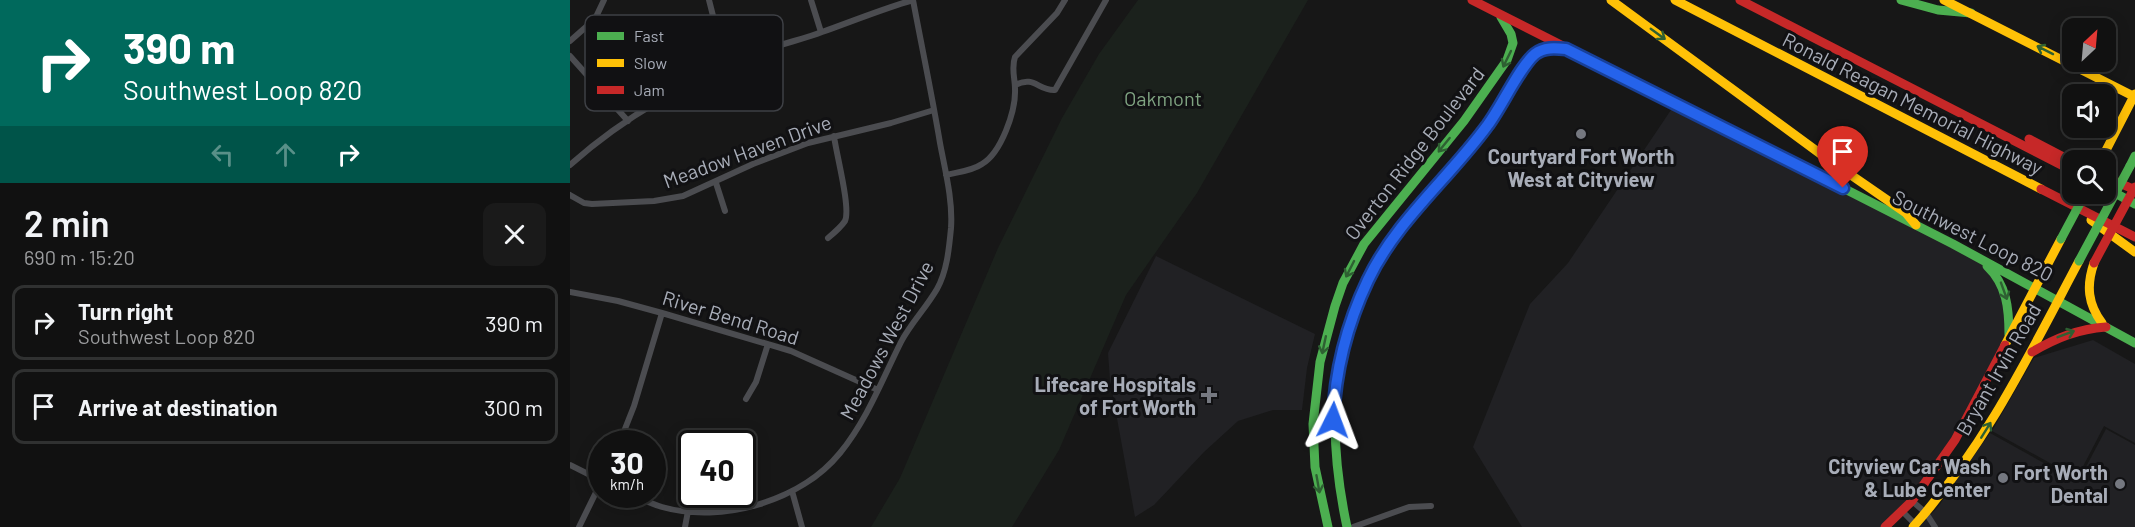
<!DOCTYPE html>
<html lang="en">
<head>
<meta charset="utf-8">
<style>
  :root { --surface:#111; --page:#1a1a1a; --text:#f1f3f6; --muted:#9c9d9f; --line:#303131 }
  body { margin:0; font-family:Barlow,sans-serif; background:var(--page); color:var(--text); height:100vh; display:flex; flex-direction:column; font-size:22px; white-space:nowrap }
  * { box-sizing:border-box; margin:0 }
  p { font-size:20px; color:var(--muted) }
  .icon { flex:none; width:33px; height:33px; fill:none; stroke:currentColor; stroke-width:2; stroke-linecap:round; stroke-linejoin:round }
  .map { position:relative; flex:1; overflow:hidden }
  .panel { display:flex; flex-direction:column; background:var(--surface); width:570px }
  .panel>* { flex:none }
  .banner { background:#00695c; color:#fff; overflow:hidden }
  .needle { width:39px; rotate:26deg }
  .controls { position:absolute; left:1492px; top:18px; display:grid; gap:12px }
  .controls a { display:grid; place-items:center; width:54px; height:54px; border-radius:12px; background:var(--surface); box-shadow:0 3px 15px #0003,0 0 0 2px var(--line); font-size:30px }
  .speed { position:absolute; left:18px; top:430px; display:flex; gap:12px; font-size:30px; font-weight:700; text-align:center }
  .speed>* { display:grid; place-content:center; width:78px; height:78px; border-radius:50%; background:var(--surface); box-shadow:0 3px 15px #0003,0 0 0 2px var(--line); line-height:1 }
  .speed small { font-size:15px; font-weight:400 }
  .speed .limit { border:3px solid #111; border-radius:9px; background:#fff; color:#111 }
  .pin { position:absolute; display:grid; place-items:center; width:51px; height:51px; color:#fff; margin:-62px -26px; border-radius:50% 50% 50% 0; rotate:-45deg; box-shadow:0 0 6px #0007 }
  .pin .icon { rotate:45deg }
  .me { position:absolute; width:66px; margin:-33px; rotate:3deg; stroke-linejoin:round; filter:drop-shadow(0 0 4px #0008) }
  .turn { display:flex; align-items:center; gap:21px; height:126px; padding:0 24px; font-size:27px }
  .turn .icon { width:78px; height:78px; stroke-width:2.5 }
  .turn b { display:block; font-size:42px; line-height:51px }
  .lanes { display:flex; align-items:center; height:57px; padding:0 24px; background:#0003; justify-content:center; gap:30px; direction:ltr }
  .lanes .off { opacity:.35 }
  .round { display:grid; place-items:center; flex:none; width:63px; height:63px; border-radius:12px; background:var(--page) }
  .summary { display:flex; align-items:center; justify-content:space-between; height:102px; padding:0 24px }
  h1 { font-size:36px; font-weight:600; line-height:45px }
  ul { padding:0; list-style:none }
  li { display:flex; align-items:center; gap:18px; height:75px; margin:0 12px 9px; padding:0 12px; border:3px solid var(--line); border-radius:12px }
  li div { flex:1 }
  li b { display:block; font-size:22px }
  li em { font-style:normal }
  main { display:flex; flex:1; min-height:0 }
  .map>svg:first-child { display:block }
</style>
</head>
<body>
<main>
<section class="panel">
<div class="banner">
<div class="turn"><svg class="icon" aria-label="right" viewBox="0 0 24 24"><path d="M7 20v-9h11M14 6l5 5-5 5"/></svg><div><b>390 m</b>Southwest Loop 820</div></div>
<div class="lanes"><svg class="icon off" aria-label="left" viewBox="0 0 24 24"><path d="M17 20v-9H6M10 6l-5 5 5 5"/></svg><svg class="icon off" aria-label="ahead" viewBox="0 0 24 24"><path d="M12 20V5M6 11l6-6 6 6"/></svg><svg class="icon" aria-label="right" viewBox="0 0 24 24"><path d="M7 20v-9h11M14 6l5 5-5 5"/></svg></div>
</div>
<div class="summary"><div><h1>2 min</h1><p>690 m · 15:20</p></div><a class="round"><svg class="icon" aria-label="close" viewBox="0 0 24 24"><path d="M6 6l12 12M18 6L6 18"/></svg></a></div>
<ul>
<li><svg class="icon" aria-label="right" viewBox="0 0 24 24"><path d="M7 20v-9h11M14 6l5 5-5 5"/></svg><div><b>Turn right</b><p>Southwest Loop 820</p></div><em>390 m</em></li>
<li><svg class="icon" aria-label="arrive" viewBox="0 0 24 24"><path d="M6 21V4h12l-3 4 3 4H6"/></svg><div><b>Arrive at destination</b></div><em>300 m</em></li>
</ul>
</section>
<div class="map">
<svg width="1565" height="527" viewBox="0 0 1565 527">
  <rect width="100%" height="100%" fill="#171717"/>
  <!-- built -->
  <path fill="#212124" d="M1105,104L1404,255L1429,278L1439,339L1362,474L1315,527H952L903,447L960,304L998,263Z
    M586,256L745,334L737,368L732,410H703L668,421L634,452L584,505L565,517L540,380L538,353Z
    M1523,340L1565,364V443L1534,426L1507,478L1422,431L1464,358Z
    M1536,429L1565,445V527H1349L1368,507L1420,433L1508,482Z"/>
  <!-- green -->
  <path fill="#1b211c" d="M568,0H738L627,193L556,295L489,450L442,527H301L330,478L428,248L492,118L529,54Z"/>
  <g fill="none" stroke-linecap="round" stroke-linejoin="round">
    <!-- street -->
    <path stroke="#4b4c50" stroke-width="6" d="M139,0L156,67
      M241,0L251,32
      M0,41L25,19L34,0
      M0,56L58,121
      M445,85C465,75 468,91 485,90L536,0
      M0,165C56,115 125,77 196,50C214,43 234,39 252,32C283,21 312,9 343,0
      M376,175C388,172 402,171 412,164C431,153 446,111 445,89C445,78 441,68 445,57L487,13L495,0
      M146,183L155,211
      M0,195L14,203L22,204L84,201L113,196L183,164L238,143L321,123L364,110
      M258,238C264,233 271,227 275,221C281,208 266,153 264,136
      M0,292L48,301L92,313L221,351L308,390
      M176,399L186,382L198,344
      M49,444L64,406L92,313
      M0,465L32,481
      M222,491L232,527
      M63,495C72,499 82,504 92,507C152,524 231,501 270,453C297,420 312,380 331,342C341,323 356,308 367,289C377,271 379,249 381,228C383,200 375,170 370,143C362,95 352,48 343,0
      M1342,501L1356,513L1365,527
      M1332,511L1346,525
      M9,527L32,480
      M115,527L118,511
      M783,527L839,507L861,506"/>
    <!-- fast -->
    <path stroke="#4caf50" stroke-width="9" d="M1331,0L1368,10L1401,13
      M1560,166L1565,156
      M1536,188L1565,204
      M1275,189L1383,244L1565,343
      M1417,266C1437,285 1439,309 1439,335
      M758,527L745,467L743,424L750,362L765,306L773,283L794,244L894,121L937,60L943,43L941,34L931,17
      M777,527C756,429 759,331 817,245C840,212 870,182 897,151"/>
    <!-- slow -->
    <path stroke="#ffc107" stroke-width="9" d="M1041,0L1252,155L1336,213L1346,225
      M1105,0L1471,189
      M1374,0L1565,97
      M1531,160L1565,94
      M1521,220L1565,252
      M1524,263C1516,286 1518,304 1532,323
      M1435,345L1491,239
      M1343,527C1416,445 1458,357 1509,261"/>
    <!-- jam -->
    <path stroke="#c62828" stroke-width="9" d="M902,0L1275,189
      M1170,0L1503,171
      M1459,139L1503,162
      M897,151L921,121L960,59L972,50L993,49
      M1536,177L1565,190
      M1471,189L1565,237
      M1462,352C1486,338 1508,329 1536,327
      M1315,527L1342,501L1385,440L1435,345"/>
    <!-- fast-bridge -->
    <path stroke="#4caf50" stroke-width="9" d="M1491,239L1515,194
      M1509,261L1560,166"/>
    <!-- jam-bridge -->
    <path stroke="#c62828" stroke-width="9" d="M1524,263L1565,187"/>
  </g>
  <!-- one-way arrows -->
  <defs><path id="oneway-shaft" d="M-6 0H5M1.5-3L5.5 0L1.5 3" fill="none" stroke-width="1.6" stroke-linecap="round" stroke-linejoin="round" transform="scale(1.5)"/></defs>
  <g stroke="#2e6032">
    <use href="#oneway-shaft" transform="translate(1088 34) rotate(36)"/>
    <use href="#oneway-shaft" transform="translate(1475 50) rotate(-153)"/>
    <use href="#oneway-shaft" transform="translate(937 59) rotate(116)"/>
    <use href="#oneway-shaft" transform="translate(874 145) rotate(129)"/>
    <use href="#oneway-shaft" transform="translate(780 269) rotate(117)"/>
    <use href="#oneway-shaft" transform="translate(1434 291) rotate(70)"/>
    <use href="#oneway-shaft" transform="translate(1496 334) rotate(-21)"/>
    <use href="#oneway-shaft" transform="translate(754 345) rotate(102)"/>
    <use href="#oneway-shaft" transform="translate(1416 430) rotate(-58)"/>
    <use href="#oneway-shaft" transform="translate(748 484) rotate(80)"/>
  </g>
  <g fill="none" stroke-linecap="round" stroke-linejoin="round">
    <!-- route casing -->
    <g stroke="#184099" stroke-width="15">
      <path id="route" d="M763,420C765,372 777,324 798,280C826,221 879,178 917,126C931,108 950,66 965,54C974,47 985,48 996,49L1273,188"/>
    </g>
    <!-- route -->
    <use href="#route" stroke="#2563eb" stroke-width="10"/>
  </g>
  <!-- markers -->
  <g fill="#757880" stroke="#111113" stroke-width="2">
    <circle cx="1011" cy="134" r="6"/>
    <path d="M636 386h6v6h6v6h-6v6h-6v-6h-6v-6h6z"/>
    <circle cx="1433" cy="478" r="6"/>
    <circle cx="1550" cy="484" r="6"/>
  </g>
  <g text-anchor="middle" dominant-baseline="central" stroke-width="6" stroke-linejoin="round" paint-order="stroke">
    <!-- park labels -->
    <g font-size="20" fill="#7fa381" stroke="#111113">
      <text x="593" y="98">Oakmont</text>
    </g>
    <!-- street labels -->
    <g font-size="20" fill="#a8adb8" stroke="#111113">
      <text transform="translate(1343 103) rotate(27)">Ronald Reagan Memorial Highway</text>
      <text transform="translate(177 151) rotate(-20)">Meadow Haven Drive</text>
      <text transform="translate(844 153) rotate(-52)">Overton Ridge Boulevard</text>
      <text transform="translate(1403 235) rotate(27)">Southwest Loop 820</text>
      <text transform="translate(161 317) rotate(17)">River Bend Road</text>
      <text transform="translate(316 340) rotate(-62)">Meadows West Drive</text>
      <text transform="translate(1428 369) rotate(-60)">Bryant Irvin Road</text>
    </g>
    <!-- poi labels -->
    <g font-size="20" font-weight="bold" fill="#a8adb8" stroke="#111113" text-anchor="end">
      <text x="1011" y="156" text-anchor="middle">Courtyard Fort Worth<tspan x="1011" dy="23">West at Cityview</tspan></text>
      <text x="626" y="384">Lifecare Hospitals<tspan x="626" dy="23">of Fort Worth</tspan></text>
      <text x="1421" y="466">Cityview Car Wash<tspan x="1421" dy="23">&amp; Lube Center</tspan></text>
      <text x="1538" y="472">Fort Worth<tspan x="1538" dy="23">Dental</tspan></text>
    </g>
  </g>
  <!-- legend -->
  <rect x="15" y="15" width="198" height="96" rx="9" fill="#111113" stroke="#3e4045" stroke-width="1.5"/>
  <rect x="27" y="32" width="27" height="8" fill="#4caf50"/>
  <rect x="27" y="59" width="27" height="8" fill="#ffc107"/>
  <rect x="27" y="86" width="27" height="8" fill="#c62828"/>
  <g font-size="16" fill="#a8adb8">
    <text x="64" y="42">Fast</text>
    <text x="64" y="69">Slow</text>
    <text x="64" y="96">Jam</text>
  </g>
</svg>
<div class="controls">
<a><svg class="needle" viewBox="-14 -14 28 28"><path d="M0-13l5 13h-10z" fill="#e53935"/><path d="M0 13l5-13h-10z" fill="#9c9d9f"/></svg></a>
<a><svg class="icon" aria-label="sound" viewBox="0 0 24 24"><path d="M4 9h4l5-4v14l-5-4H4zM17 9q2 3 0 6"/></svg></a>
<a><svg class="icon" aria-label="search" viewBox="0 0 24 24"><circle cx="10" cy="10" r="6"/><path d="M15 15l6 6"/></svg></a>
</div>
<div class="speed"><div>30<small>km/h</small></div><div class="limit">40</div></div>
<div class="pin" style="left:1273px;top:188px;background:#d93025"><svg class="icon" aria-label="arrive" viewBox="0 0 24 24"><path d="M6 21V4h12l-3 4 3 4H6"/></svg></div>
<svg class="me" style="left:763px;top:420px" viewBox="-20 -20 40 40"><path d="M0-17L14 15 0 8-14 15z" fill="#2563eb" stroke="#fff" stroke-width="4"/></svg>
</div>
</main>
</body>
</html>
